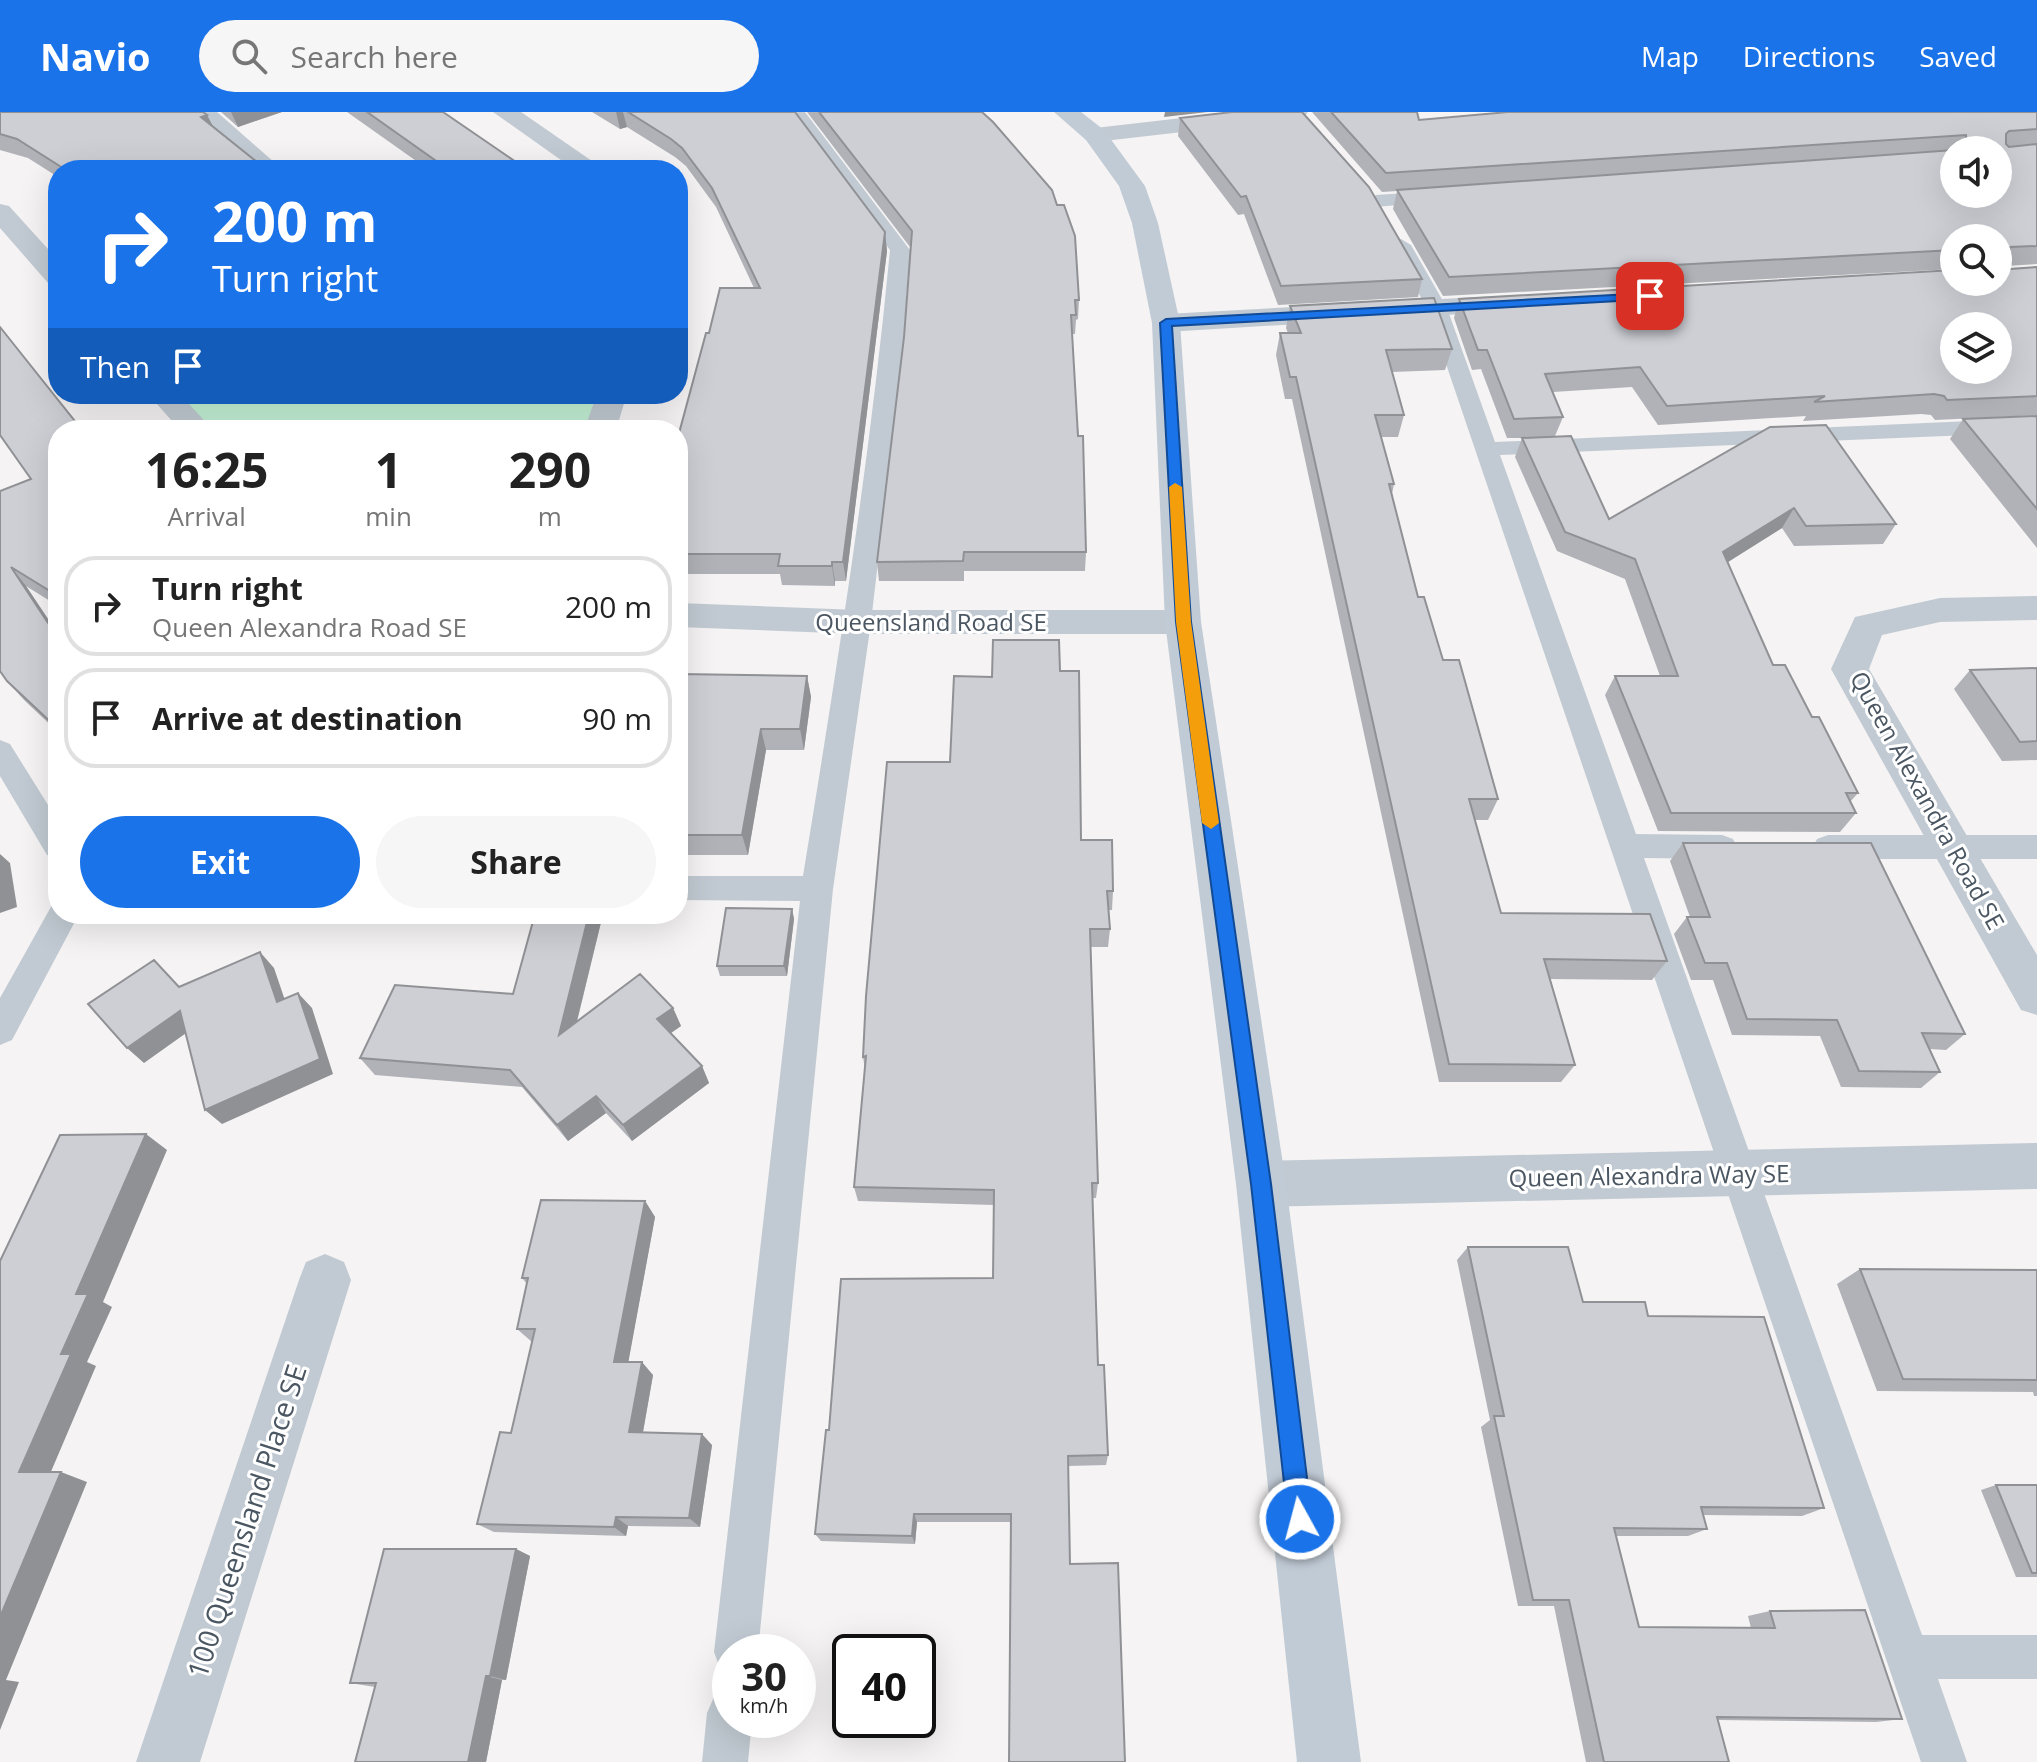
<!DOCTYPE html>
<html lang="en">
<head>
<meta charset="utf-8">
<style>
  :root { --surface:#fff; --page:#f6f6f6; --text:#222; --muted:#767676; --line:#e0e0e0; --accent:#1a73e8 }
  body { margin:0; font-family:"Open Sans",sans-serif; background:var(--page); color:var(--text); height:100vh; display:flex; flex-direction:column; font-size:30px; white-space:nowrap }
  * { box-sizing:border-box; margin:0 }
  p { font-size:26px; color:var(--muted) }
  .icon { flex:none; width:44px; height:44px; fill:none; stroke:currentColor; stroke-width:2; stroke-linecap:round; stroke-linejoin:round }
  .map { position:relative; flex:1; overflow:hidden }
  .details { position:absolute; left:48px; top:308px; width:640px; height:504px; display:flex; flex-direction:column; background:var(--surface); border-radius:32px; box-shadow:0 8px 32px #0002 }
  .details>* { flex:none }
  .hud { position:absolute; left:48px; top:48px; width:640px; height:244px; border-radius:32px; box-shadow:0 8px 32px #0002; background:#1a73e8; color:#fff; overflow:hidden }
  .controls { position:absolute; left:1940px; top:24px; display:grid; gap:16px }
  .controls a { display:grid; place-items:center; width:72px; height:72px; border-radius:50%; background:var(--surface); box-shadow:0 8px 32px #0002; font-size:40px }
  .speed { position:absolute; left:712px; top:1522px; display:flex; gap:16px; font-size:40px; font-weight:700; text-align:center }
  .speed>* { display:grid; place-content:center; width:104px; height:104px; border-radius:50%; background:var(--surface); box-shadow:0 8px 32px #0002; line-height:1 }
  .speed small { font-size:20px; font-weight:400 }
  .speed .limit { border:4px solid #111; border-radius:12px; background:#fff; color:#111 }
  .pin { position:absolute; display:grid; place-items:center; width:68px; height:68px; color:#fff; margin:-34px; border-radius:16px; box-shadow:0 4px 12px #0006 }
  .me { position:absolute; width:88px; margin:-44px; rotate:353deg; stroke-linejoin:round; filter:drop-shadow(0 0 6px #0008) }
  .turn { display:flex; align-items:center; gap:28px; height:168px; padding:0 32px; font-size:36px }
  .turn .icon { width:104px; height:104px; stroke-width:2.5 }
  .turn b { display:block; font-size:56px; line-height:68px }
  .then { display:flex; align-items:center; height:76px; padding:0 32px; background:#0003; gap:16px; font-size:30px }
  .eta { display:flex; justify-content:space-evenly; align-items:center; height:136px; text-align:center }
  .eta b { font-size:48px; font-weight:700; line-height:56px }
  .button { display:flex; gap:16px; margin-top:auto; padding:16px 32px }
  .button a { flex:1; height:92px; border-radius:48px; background:var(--accent); color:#fff; font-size:32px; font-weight:700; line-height:92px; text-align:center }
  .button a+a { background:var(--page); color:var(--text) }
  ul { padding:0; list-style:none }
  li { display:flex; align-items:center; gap:24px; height:100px; margin:0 16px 12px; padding:0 16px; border:4px solid var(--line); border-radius:32px }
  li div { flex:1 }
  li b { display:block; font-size:30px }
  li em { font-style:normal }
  header { display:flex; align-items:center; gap:48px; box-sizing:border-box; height:112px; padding:0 40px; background:var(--accent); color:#fff }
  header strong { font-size:38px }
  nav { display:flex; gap:44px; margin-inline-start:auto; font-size:28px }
  .search { width:560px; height:72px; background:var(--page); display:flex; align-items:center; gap:20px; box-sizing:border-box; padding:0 28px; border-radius:44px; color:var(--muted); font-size:30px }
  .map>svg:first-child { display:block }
</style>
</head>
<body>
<header>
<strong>Navio</strong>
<div class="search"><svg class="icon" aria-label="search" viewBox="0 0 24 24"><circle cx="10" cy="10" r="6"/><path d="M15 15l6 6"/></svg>Search here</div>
<nav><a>Map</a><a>Directions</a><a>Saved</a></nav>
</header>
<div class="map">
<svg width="2037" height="1650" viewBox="0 0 2037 1650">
  <rect width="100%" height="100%" fill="#f5f3f3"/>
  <!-- green -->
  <path fill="#c3f1d5" d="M163,282H612L600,318H197Z"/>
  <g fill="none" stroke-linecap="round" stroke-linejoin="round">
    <!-- lane -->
    <path fill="#c1cad2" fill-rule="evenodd" d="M189,0H217L283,58H263L205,8Z
      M787,0H805L910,138L902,244L871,510L833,777L758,1540H730V1560L720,1556L714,1540L800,789L678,788V764H803C837,556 870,348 890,138Z
      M1436,79L1445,85L1443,89L1376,95L1367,89L1376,83Z
      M1401,127L1411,133L1447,196L1495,330L2037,306V320L1500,343L1636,722L1722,723L1733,727L1737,735L1733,743L1722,747L1644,746L1922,1523H2037V1567H1938L1967,1650H1921L1427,196L1391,133Z
      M0,628L10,632L58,709V747L47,743L0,664Z
      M1828,723H2037V747H1828L1817,743L1813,735L1817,727Z
      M58,791V802H79L12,928L0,933V886L52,793Z
      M730,1578V1608H752L748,1650H702L707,1601L714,1585Z"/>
    <!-- street -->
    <path fill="#c1cad2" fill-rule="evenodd" d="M493,0H521L605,58H575Z
      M1234,0H1308L1304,5L1296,7L1095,30L1086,28L1083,23L1086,18L1095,16Z
      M0,92L9,94L58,148V173L48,171L0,116Z
      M1516,183L1526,186L1530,192L1526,198L1166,220L1156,217L1152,211L1156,205L1166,202Z
      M148,282H180L213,318H180Z
      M597,282H627L616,318H584Z
      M2037,484V508L1940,510L1882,523L1869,557L2037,843V903L2021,898L1831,557L1855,505L1940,486Z
      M678,491L858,498H1183L1196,501L1201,510L1196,519L1183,522H858L678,515Z
      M2037,1031V1077L1261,1095L1243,1089L1236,1072L1243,1055L1261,1049Z
      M325,1142L344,1150L351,1168L200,1650H136L299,1168L306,1150Z"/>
    <!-- secondary -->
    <path fill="#c1cbd6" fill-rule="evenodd" d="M1054,0H1081L1104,18L1145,74L1158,111L1180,211L1201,510L1286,1072L1361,1650H1297L1236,1072L1165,510L1152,211L1132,111L1119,74L1086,28Z"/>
  </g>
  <!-- wall -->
  <path fill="#b0b2b7" d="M0,0L207,3L213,15L267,58H58V65L28,46L0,38Z
    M221,0H282L238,15Z
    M347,0H443L516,50L537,58H429Z
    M592,0H795L885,120L887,139L846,469H835V474L782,473L780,462H678V325L709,221L754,176L716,95L686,54L675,45L627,15L620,17Z
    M807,0H982L1079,188L1078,207L1076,208L1075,222H1072L1086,440L1085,459H964V469H879L877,450L904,225L910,135Z
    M1312,0H1417L1419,8L2037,0V152L2004,154L2010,157L2037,155V303L1935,308L1931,303L1921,302L1803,309L1806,304L1658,313L1632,275L1553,280L1563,305L1555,324L1609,407L1770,315L1896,412L1883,432L1794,434L1782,416L1728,450L1773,553L1812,605L1858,681L1850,690L1856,701L1840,720L1658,719L1605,583L1615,564H1660L1625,467L1557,439L1515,345L1522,326H1507L1481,257L1472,258L1454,206L1459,187L1998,170V126H1954V157L1443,184L1393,97L1397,79L1382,80Z
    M1180,6L1422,167L1418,185L1278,193L1244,102L1238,103L1178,24Z
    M1290,194L1452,237L1445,258L1392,260L1404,303L1398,325H1381L1394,372L1392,382L1418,485L1498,687L1488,708H1475L1501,801L1667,849L1652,868L1550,867L1575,953L1561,970H1439L1292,287H1285L1276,243L1280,221H1288L1286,216Z
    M2037,304V436L1950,327L1963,307Z
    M58,318V494L26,474L58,522V620L24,588L7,569L0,379L31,367Z
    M2037,556V648L2002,649L1954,577L1970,558Z
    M1060,559L1081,728L1113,779L1112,798H1108L1110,817L1108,835H1090L1098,1071L1096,1086H1092L1098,1253L1108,1343L1106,1353L1068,1354L1070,1452L1125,1650L1011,1410H917L915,1432L821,1429L815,1422L829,1318L993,1166L994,1093L858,1089L854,1075L865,957L863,945L950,650L992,565Z
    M678,562L807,564L811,585L804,638H766L748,743H678Z
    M1683,731L1965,922L1946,938L1930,937L1940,960L1921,976L1841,975L1820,924L1732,923L1713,868H1691L1674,822L1687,805H1690L1670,749Z
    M792,797L794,807L787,864H720L717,854Z
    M603,802L577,910L673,896L681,914L671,921L702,954L709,971L632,1029L606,1001L568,1029L522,975L375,963L360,946L513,882Z
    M645,1089L655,1105L628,1250L653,1263L643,1320L712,1333L700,1415L628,1414L626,1424L494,1420L477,1412L511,1321L532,1230L517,1217L527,1172L522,1166Z
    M1468,1135L1583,1190L1648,1204L1824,1396L1802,1404L1703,1403L1707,1417L1688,1424H1616L1639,1515L1751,1516L1748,1504L1770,1499L1902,1607L1876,1610L1718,1608L1729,1650H1586L1554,1494H1518L1481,1315L1490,1308L1457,1148Z
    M1860,1157L2037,1158V1284H2034L2033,1280L1877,1279L1837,1172Z
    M1996,1373H2037V1465H2016L1981,1378Z
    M516,1437L530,1444L506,1568H502L486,1650H355L375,1575L350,1571Z"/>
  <!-- shaded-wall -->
  <path fill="#909195" d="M231,0H282L238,15Z
    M616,0H623L627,15L620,17Z
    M1165,0H1208L1164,5Z
    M207,3L217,22L201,5Z
    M885,120L887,139L846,469L843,450Z
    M1794,396L1782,416L1712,460L1723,440Z
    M832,450L835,469V474L832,454Z
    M11,455L26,474L58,522V526Z
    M807,564L811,585L804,638L800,617Z
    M761,617L766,638L748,743L742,723Z
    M0,742L10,751L17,795L0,801Z
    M792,797L794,807L787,864L784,854Z
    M589,802H603L569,941L559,923Z
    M260,840L274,856L291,906L277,890Z
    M298,881L312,896L333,962L222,1012L205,998Z
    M673,896L681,914L665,925L657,907Z
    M180,899L196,914L144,951L127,936Z
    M702,954L709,971L632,1029L623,1013Z
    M596,984L606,1001L568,1029L557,1013Z
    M146,1022L167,1038L103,1190L112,1195L87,1250L96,1254L47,1369L19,1360L61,1242L76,1182Z
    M645,1089L655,1105L626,1263L614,1250Z
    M642,1250L653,1263L641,1331L629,1320Z
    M702,1322L712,1333L700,1415L689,1406Z
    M61,1360L87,1370L6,1568L19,1570L0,1618V1505Z
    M914,1402L917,1410L915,1432L912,1424Z
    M616,1405L628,1414L626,1424L614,1415Z
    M516,1437L530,1444L506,1568L490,1564Z
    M486,1564L502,1568L486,1650H468Z"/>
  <!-- building -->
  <path fill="#cdcfd5" stroke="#909195" stroke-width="2" fill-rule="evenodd" d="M0,0H203L207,3L201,5L267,58H66L17,27L0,22Z
    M367,0H443L516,50H529L537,58H449Z
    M628,0H795L885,120L843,450H832V454H778L780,442H678V325L706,221H709L720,176H760L712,76L682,36L671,27Z
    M819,0H982L993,10L1052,78L1057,93H1064L1075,124L1079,188H1075L1076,203H1071L1078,324H1083L1086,440H964L963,449L877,450L904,225L912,119Z
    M1232,0H1302L1369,75L1422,167L1281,174L1246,84L1241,85L1180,6Z
    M1331,0H1417L1419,8L1508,0H2037V17L2009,19L2006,22V32L2009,35L2037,32V134L2010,135L2007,148L1998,150V126H1954V138L1449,165L1397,78L1954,38V82H1998V38H1959H1965L1967,35L1966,23L1386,61Z
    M1998,151L2010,157L2037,155V284L1947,288L1944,284L1934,282L1814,290L1825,284L1667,294L1640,255L1545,262L1563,305L1514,307L1487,238H1478L1459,187L1954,158V170H1998ZM1954,214H1998V258H1954Z
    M1434,186L1452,237L1386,238L1404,303H1375L1394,372H1389L1418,485H1424L1443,548H1459L1498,687H1469L1501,801L1650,802L1667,849L1544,847L1575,953L1449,952L1296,265H1290L1280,221H1301L1290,194Z
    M0,215L82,318H58V484L11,455L58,526V617L7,569L0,559V379L31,367L0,323Z
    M2037,304V397L1963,307Z
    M1826,313L1896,412L1806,414L1794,396L1723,440L1773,553H1785L1812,605H1819L1858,681H1846L1856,701H1671L1615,564H1678L1635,447L1565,420L1522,326L1571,324L1609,407L1770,315Z
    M993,528H1059L1060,559H1079L1081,728H1112L1113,779H1107L1110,817H1090L1098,1071H1092L1098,1253H1104L1108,1343L1068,1344L1070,1452L1118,1451L1125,1650H1009L1011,1402H914L912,1424L815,1422L826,1318H829L841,1167L993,1166L994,1078L854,1075L866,944L863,945L866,884L887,650H950L954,564L992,565Z
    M2037,556V629L2020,630L1970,558Z
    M678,562L807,564L800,617H761L742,723H678Z
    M1683,731H1871L1965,922L1922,921L1940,960L1859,959L1837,908L1747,907L1727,851H1705L1687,805H1710Z
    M726,796L792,797L784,854H717Z
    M535,802H589L559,923L640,862L673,896L657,907L702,954L623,1013L596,984L557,1013L510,958L360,946L395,873L513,882Z
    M260,840L277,890L298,881L320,947L205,998L180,899L127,936L88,892L154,848L179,875Z
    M146,1022L76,1182H88L61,1242H71L19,1360H61L0,1505V1149L60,1023Z
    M541,1088L645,1089L614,1250H642L629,1320L702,1322L689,1406L616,1405L614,1415L477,1412L500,1320L511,1321L535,1217H517L528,1166H522Z
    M1468,1135H1568L1583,1190H1645L1648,1204L1764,1205L1824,1396L1701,1395L1707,1417L1614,1416L1639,1515L1775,1516L1770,1499L1865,1498L1902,1607L1717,1605L1729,1650H1604L1569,1488H1533L1494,1304H1504Z
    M1860,1157L2037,1158V1268L1903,1267Z
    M1996,1373H2037V1461H2032Z
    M384,1437H516L490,1564H486L468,1650H355L376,1571H350Z"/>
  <!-- route -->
  <path fill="#1a73e8" stroke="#114b97" stroke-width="2" d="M1650,181L1654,182V187L1172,214L1191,510L1271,1072L1312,1407L1309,1415L1300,1419L1292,1415L1288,1407L1251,1072L1176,510L1160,211L1166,207Z"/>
  <!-- slow -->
  <path fill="#f59e0b" d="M1175,371L1182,375L1191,510L1219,711L1211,717L1202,711L1176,510L1169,375Z"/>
  <g text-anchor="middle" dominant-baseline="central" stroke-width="6" stroke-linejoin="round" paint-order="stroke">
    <!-- street labels -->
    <g font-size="24" fill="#4a5661" stroke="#fff">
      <text x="931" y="509">Queensland Road SE</text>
      <text transform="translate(1928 688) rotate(61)">Queen Alexandra Road SE</text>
      <text transform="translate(1649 1063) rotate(-1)">Queen Alexandra Way SE</text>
    </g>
    <!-- near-street labels -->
    <g font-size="28" fill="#4a5661" stroke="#fff">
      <text transform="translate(246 1409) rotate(-72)">100 Queensland Place SE</text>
    </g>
  </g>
</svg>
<div class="controls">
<a><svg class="icon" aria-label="sound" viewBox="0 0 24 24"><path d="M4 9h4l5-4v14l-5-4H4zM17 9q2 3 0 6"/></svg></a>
<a><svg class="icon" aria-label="search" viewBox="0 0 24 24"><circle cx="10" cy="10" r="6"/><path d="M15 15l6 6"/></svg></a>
<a><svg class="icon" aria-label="layers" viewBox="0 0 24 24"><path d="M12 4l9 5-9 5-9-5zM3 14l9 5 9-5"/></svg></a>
</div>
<div class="speed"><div>30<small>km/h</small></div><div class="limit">40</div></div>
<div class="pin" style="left:1650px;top:184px;background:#d93025"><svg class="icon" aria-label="arrive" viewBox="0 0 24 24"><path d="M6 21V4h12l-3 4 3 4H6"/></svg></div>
<svg class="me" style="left:1300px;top:1407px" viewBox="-20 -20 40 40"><circle r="17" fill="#1a73e8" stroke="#fff" stroke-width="3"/><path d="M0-11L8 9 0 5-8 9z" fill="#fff"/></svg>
<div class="hud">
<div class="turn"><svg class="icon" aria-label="right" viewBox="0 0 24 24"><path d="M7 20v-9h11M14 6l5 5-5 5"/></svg><div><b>200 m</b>Turn right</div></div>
<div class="then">Then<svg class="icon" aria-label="arrive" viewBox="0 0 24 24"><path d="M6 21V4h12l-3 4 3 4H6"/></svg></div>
</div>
<section class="details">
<div class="eta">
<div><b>16:25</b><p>Arrival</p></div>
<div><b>1</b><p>min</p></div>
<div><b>290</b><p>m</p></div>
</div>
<ul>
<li><svg class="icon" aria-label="right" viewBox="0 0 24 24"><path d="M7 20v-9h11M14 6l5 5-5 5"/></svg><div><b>Turn right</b><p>Queen Alexandra Road SE</p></div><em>200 m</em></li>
<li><svg class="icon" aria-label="arrive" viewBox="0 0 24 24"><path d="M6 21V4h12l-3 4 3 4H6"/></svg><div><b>Arrive at destination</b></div><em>90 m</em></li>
</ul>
<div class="button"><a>Exit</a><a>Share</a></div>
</section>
</div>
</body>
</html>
